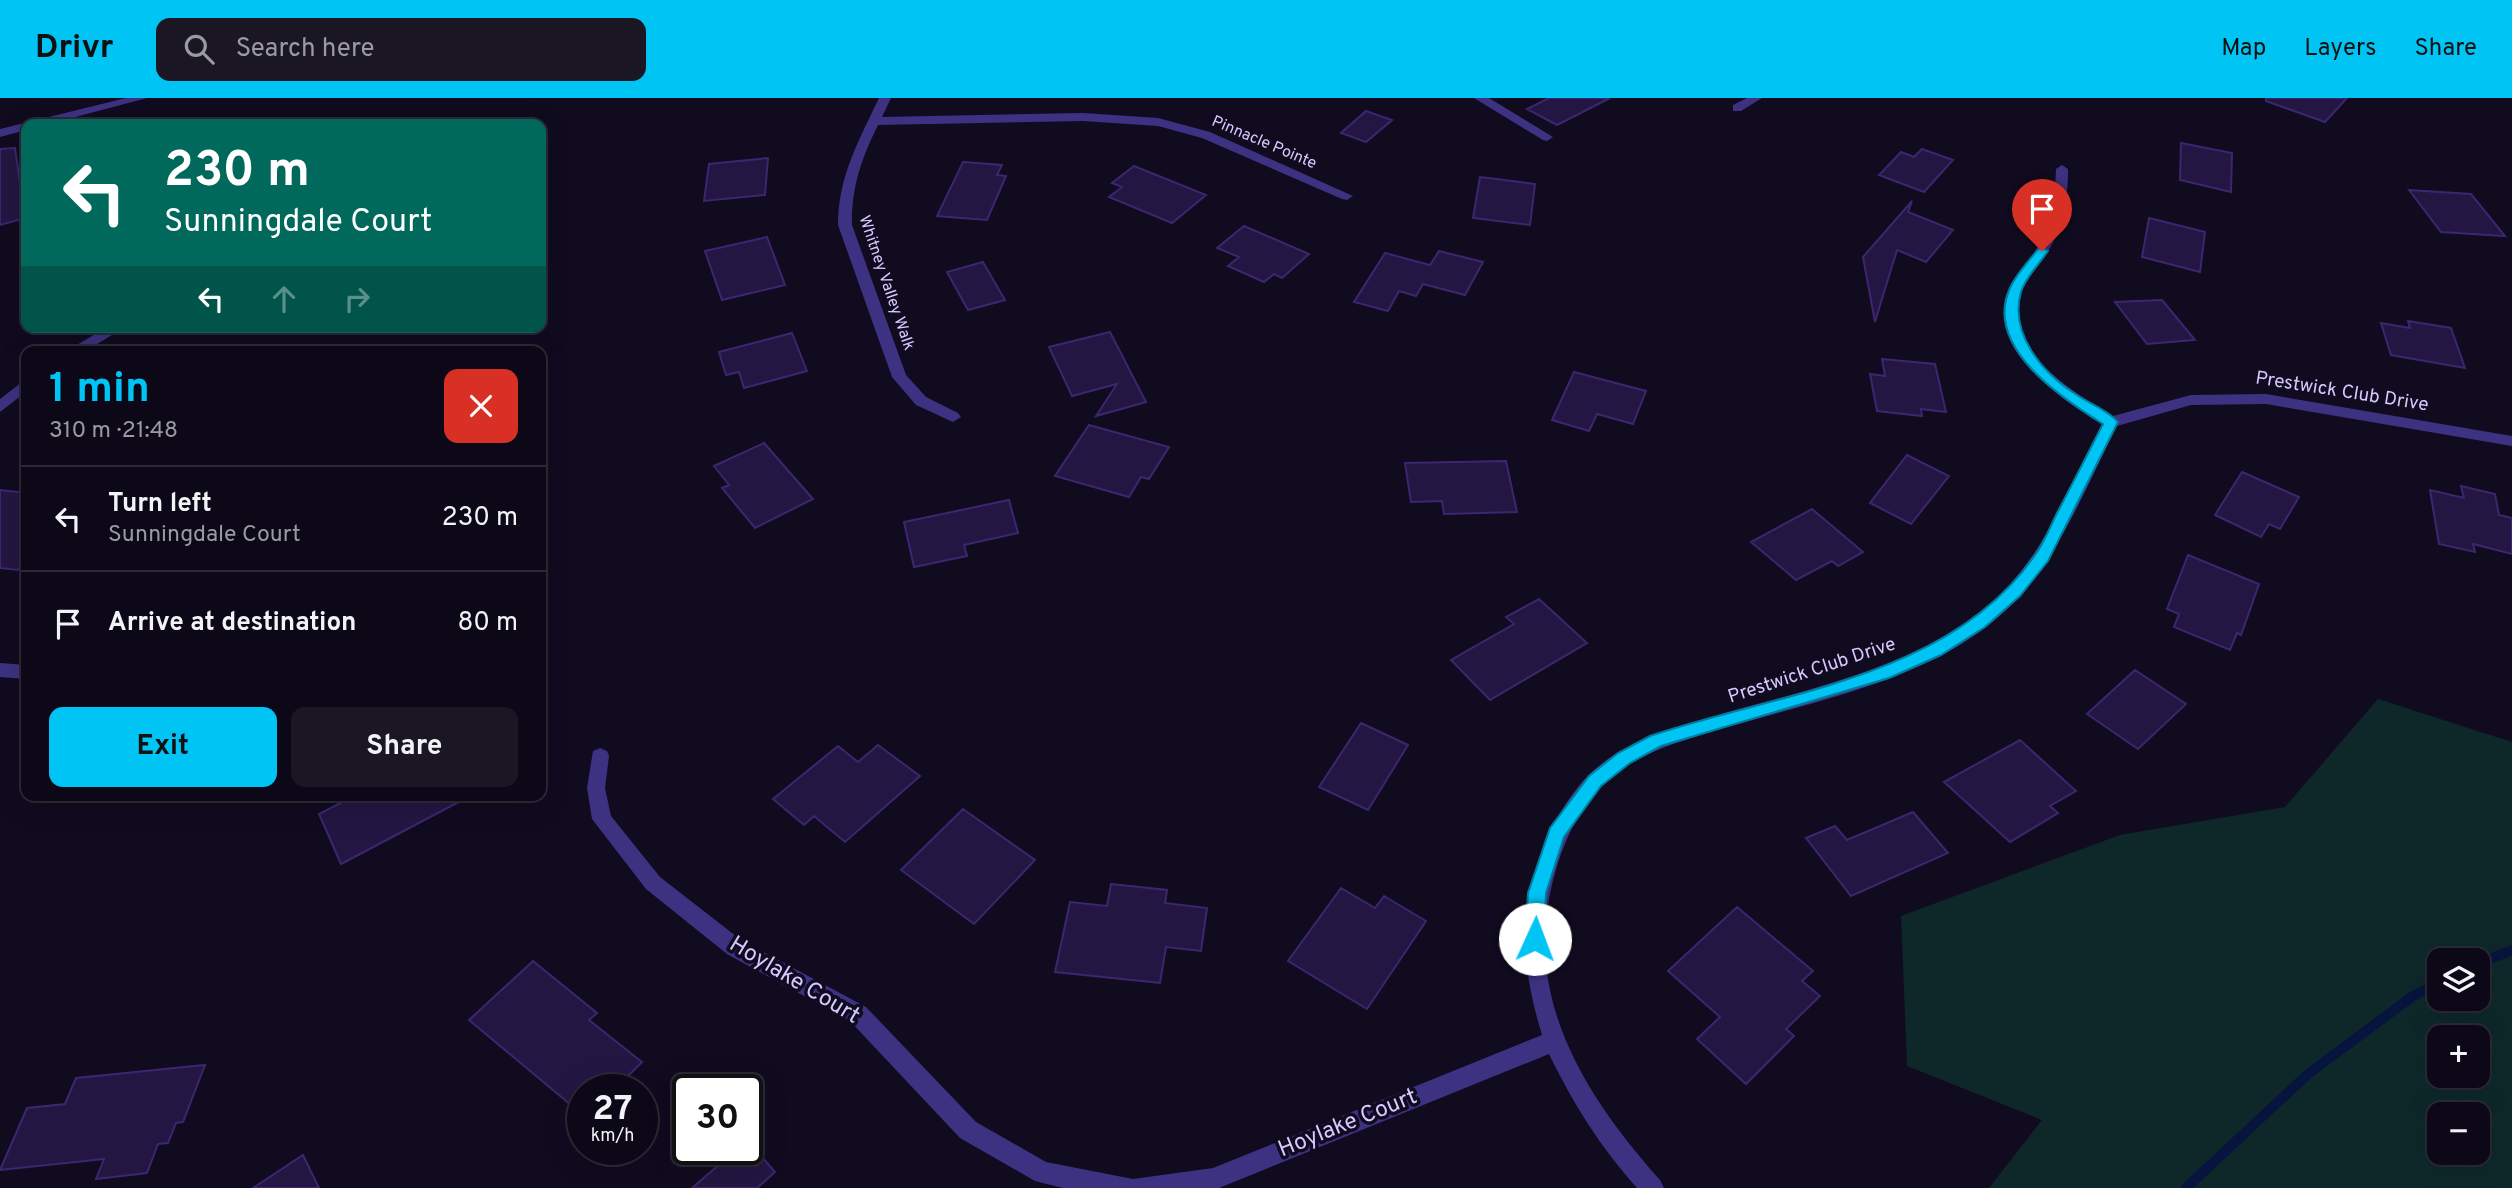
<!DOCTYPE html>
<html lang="en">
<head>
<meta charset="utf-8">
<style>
  :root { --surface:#0c0817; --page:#1a1624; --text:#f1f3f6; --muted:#9a9aa1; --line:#2c2936; --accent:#00c4f4 }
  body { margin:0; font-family:Overpass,sans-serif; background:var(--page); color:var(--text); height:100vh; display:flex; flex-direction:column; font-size:26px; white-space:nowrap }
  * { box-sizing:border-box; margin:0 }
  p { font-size:23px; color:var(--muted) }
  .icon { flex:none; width:38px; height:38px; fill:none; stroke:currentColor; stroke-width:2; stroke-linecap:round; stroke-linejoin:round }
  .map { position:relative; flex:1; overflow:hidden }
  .details { position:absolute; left:21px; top:248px; width:525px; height:455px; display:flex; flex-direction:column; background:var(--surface); border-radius:14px; box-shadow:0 7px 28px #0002,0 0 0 2px var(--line) }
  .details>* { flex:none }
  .banner { position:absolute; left:21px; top:21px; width:525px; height:214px; border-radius:14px; box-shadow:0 7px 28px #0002,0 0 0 2px var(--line); background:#00695c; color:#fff; overflow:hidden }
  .controls { position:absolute; left:2427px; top:850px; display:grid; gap:14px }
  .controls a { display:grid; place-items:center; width:63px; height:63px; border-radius:14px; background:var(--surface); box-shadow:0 7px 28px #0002,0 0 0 2px var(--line); font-size:35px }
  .speed { position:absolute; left:567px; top:976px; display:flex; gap:14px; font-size:35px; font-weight:700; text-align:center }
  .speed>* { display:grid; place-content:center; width:91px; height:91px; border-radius:50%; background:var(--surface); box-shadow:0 7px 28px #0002,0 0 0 2px var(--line); line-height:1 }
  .speed small { font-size:18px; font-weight:400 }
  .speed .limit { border:4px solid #111; border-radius:10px; background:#fff; color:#111 }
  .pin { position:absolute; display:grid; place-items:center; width:60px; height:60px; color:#fff; margin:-72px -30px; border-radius:50% 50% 50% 0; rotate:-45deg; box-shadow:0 0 7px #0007 }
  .pin .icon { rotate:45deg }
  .me { position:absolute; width:77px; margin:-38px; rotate:2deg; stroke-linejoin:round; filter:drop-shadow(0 0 5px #0008) }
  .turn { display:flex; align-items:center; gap:24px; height:147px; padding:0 28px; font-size:32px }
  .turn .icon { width:91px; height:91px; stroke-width:2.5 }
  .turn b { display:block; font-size:49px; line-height:60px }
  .lanes { display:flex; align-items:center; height:66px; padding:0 28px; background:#0003; justify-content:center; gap:35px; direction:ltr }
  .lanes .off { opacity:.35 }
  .round { display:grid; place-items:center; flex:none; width:74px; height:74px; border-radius:14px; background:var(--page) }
  .overview { display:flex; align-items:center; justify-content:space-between; height:119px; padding:0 28px }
  h1 { font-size:42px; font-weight:700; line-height:52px; color:var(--accent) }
  .action { display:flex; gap:14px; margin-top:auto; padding:14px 28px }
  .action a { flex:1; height:80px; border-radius:14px; background:var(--accent); color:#111; font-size:28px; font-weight:700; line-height:80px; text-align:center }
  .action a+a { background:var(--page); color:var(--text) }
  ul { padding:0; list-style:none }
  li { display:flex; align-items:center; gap:21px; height:105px; padding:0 28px; border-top:2px solid var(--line) }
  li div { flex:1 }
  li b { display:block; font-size:26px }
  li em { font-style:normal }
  header { display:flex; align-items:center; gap:42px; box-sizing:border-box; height:98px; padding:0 35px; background:var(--accent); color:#111 }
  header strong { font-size:33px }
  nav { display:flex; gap:38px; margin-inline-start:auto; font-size:24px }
  .search { width:490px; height:63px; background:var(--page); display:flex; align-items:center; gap:18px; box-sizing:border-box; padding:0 24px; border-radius:14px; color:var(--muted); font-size:26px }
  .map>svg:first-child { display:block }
</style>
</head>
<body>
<header>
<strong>Drivr</strong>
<div class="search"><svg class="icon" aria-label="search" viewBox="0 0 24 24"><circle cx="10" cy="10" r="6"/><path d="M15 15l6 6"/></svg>Search here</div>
<nav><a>Map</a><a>Layers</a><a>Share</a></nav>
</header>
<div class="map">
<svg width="2512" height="1090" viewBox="0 0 2512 1090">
  <rect width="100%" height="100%" fill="#100b1f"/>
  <!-- green -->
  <path fill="#0e282a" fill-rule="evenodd" d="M2378,601L2512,644V1090H1989L2042,1022L1907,968L1901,818L2120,737L2285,709ZM2440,863H2478V901H2440ZM2440,940H2478V978H2440ZM2440,1017H2478V1055H2440Z"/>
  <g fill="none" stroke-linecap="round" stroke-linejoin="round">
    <!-- stream -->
    <path stroke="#06143e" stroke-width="10" d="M2478,866L2512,852
      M2186,1090L2308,976L2413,898L2440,885"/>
  </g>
  <!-- building -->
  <path fill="#231642" stroke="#3c266f" stroke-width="2" d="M1549,0H1610L1557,27L1527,11Z
    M2266,0H2347L2325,24L2266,3Z
    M1366,13L1392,22L1366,44L1341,35Z
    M2181,45L2232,55L2231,94L2180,82Z
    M15,50L25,120L0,127V51Z
    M1922,51L1953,62L1924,94L1879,77L1901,54L1914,59Z
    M768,60L765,97L704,103L709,66Z
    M963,64L1002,67L997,77L1006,78L987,122L937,118Z
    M1134,68L1206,97L1172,125L1109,99L1122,89L1112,85Z
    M1480,79L1535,86L1530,127L1473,120Z
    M2409,92L2471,96L2505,138L2441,134Z
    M1912,103L1908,114L1953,132L1926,164L1897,152L1875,224L1863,159Z
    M2149,120L2205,134L2200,174L2142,159Z
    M1244,128L1309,156L1282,180L1274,176L1264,184L1228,168L1239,159L1217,150Z
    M767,139L785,187L722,202L705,153Z
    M1439,153L1483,164L1465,197L1423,186L1416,198L1399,193L1388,213L1354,204L1385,155L1430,167Z
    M983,164L1005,202L968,212L947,174Z
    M2162,202L2195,242L2147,246L2115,204Z
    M2408,223L2451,230L2465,270L2391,257L2381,225L2410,230Z
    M1110,234L1146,304L1096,318L1117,286L1072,298L1049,249Z
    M792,235L807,273L744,290L739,274L726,277L719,254Z
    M1882,261L1935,266L1946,314L1921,311L1922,318L1877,313L1870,276L1885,278Z
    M1574,274L1646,293L1633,326L1597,316L1589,333L1552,322Z
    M1089,327L1169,349L1149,381L1141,379L1129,399L1055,378Z
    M764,345L813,401L755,430L722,390L729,387L714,368Z
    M1907,357L1949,378L1911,426L1870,405Z
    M1506,363L1517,414L1444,416L1442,403L1411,404L1405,365Z
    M2242,374L2299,399L2280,431L2269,426L2261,439L2215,417Z
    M2461,388L2495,396L2499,417L2512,420V456L2473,446L2475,454L2439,446L2430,392L2464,400Z
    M0,392L26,395V463L18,472L0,470Z
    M1009,402L1018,435L964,447L967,458L914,469L904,424Z
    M1812,411L1863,454L1838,468L1832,463L1796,482L1751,444Z
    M2188,457L2259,486L2241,537L2237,535L2230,552L2174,529L2179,516L2167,511Z
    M1539,501L1587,545L1490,602L1451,562L1514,526L1506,519Z
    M2135,572L2186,606L2138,651L2087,616Z
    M1361,625L1408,647L1368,712L1319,689Z
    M2020,642L2076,693L2050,708L2058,715L2010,744L1944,684Z
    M878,647L920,678L845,744L814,718L804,727L773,701L838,648L858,664Z
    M354,698H470L341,766L319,716Z
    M963,711L1035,762L974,826L901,772Z
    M1913,714L1948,755L1851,798L1806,740L1835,728L1847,742Z
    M1111,786L1167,792L1165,805L1207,810L1201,853L1166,849L1160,885L1055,874L1070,804L1107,808Z
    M1341,790L1375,810L1384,798L1426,823L1367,911L1288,863Z
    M1737,809L1813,873L1802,883L1820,898L1786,931L1794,938L1746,986L1697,941L1720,919L1668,873Z
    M533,863L597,915L589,922L642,964L614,992H583V1017L469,922Z
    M205,967L183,1024L176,1025L168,1045L158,1046L147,1075L96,1081L104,1061L0,1072L27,1010L65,1006L76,980Z
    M747,1042L775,1074L757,1090H692L736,1052H747Z
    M303,1057L319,1090H253Z"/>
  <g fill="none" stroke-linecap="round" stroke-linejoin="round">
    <!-- minor -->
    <path fill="#3d3282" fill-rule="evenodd" d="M126,0H147L49,26H26V32L0,39V31Z
      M879,0H891L882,19L1083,15L1158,20L1210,34L1353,98L1347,102L1342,101L1202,40L1158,28L1083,23L878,27C862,59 851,90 852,127L906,277L926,299L958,315L961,319L953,324L916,307L892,279L838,127C838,79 859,42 879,0Z
      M1474,0H1489L1553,39L1547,43L1543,42Z
      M1747,0H1762L1741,13H1733V7Z
      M2062,67L2068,71C2068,102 2063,132 2045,158C2039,169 2028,178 2023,189C1997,249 2071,293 2113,318L2191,297L2266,296L2512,338V348L2266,306L2191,307L2117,328C2081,399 2051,480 1985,530C1911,585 1816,603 1728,629C1686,642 1642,652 1608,682C1570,716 1552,772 1546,821C1536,923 1596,1010 1660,1082L1664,1090H1637C1599,1047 1574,1007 1549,956L1219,1090H1063L1035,1083L960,1040L850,923L727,856L646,791L592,721L587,690L593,653L600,650L607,653L609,658L605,690L611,718L660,779L741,842L866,909L976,1024L1046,1064L1133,1081L1213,1070L1542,937C1523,874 1517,820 1541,756C1552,727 1570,693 1594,672C1631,639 1679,629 1725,615C1809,591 1897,573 1971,521C2038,475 2067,395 2102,326C2060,300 1980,248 2010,188C2016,176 2025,168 2032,158C2050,133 2055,101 2056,71Z
      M107,229H125L84,254H65Z
      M26,281V294L0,314V301Z
      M0,565L26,567V581L0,579Z"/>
  </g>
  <!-- route -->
  <path fill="#00c4f4" stroke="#007f9f" stroke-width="2" d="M2042,149L2048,153C2040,165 2025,180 2021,194C2009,236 2043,276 2077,297C2090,306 2108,312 2118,324L2048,463L2020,498L1985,529L1941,557L1889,580L1661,648L1630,665L1601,688L1564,739L1546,795L1544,841L1541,847L1535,849L1528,847L1525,841L1528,795L1550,730L1589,678L1618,655L1650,638C1781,594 1950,580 2035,457C2044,445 2050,429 2057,415C2073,385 2088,355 2103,326C2063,301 1983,249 2010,190C2016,176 2029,163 2038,151Z"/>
  <g text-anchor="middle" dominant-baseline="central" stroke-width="7" stroke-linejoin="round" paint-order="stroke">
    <!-- far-street labels -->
    <g font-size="16" fill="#d5c9ff" stroke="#100b1f">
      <text transform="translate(1264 45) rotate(23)">Pinnacle Pointe</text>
      <text transform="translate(886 185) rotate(71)">Whitney Valley Walk</text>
    </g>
    <!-- street labels -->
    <g font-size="19" fill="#d5c9ff" stroke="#100b1f">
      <text transform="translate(2342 294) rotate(9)">Prestwick Club Drive</text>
      <text transform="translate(1812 573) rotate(-18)">Prestwick Club Drive</text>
    </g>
    <!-- near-street labels -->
    <g font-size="23" fill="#d5c9ff" stroke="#100b1f">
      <text transform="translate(794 883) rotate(31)">Hoylake Court</text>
      <text transform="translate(1348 1026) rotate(-22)">Hoylake Court</text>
    </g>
  </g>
</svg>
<div class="controls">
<a><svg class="icon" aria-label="layers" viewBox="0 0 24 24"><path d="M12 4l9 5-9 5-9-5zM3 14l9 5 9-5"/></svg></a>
<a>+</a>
<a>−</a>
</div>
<div class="speed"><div>27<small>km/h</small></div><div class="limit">30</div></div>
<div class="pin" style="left:2042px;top:153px;background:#d93025"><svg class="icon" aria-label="arrive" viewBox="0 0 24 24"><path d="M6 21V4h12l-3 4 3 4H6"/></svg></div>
<svg class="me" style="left:1535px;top:841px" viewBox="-20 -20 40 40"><circle r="19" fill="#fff"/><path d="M0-13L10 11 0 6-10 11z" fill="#00c4f4"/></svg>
<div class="banner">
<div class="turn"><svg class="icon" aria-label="left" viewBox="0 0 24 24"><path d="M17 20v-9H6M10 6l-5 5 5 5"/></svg><div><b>230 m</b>Sunningdale Court</div></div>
<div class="lanes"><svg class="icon" aria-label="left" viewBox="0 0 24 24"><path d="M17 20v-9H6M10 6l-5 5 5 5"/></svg><svg class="icon off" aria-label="ahead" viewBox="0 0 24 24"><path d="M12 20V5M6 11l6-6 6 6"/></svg><svg class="icon off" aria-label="right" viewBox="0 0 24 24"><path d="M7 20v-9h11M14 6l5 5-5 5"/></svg></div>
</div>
<section class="details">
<div class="overview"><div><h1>1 min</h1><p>310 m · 21:48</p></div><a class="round" style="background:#d93025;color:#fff"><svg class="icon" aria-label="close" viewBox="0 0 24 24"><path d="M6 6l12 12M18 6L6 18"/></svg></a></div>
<ul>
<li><svg class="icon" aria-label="left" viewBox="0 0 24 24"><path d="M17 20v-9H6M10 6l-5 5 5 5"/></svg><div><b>Turn left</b><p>Sunningdale Court</p></div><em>230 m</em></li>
<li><svg class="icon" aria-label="arrive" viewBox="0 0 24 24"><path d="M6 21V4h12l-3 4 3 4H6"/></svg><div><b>Arrive at destination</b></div><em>80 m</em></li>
</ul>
<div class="action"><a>Exit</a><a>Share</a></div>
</section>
</div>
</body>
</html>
